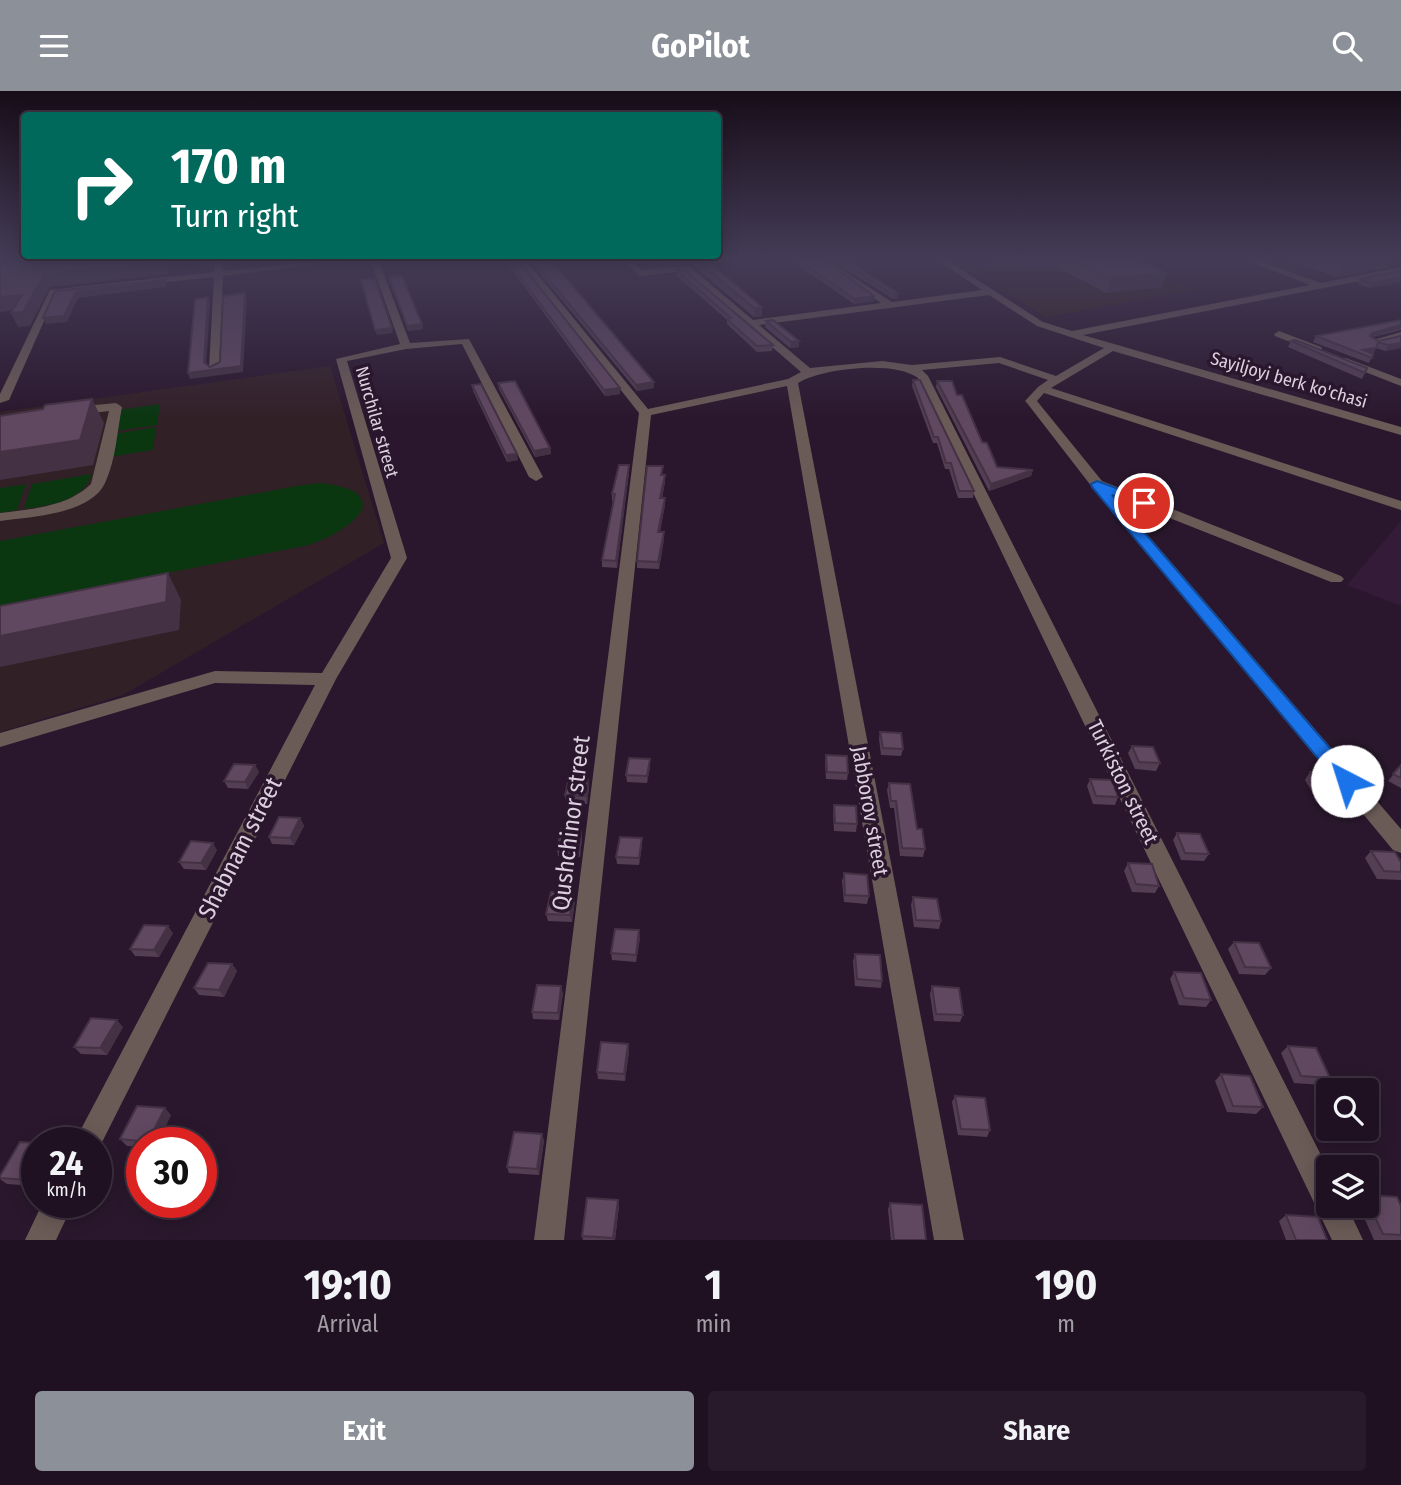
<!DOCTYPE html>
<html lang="en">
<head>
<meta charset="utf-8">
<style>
  :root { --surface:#201122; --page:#281a2a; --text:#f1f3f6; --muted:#a29da5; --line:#3d3140; --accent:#8c9099 }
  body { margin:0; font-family:"Fira Sans Condensed",sans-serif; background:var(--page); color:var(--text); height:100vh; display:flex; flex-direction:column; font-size:26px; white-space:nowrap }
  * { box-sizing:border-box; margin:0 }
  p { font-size:23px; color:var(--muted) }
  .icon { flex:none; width:38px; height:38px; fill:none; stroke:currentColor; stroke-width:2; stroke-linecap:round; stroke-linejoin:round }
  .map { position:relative; height:1149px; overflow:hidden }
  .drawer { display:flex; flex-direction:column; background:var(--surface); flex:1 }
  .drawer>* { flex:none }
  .hud { position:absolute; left:21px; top:21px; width:700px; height:147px; border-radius:7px; box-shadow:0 4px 18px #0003,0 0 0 2px var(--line); background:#00695c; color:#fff; overflow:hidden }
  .buttons { position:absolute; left:1316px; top:987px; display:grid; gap:14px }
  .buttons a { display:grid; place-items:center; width:63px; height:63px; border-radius:7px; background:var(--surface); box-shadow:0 4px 18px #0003,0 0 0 2px var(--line); font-size:35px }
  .speed { position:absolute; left:21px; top:1036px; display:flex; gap:14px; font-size:35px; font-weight:700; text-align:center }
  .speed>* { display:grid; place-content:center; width:91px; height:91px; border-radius:50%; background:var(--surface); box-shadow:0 4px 18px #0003,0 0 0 2px var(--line); line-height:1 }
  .speed small { font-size:18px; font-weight:400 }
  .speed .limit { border:10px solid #d22; background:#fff; color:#111 }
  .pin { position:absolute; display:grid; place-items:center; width:60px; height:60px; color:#fff; margin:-30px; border:4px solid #fff; border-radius:50%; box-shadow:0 2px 7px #0007 }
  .me { position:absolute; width:77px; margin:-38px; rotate:320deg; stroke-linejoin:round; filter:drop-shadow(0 0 5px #0008) }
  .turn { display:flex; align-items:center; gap:24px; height:147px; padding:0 35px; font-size:32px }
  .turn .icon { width:91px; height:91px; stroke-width:2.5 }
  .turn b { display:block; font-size:49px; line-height:60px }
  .eta { display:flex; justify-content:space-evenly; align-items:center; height:119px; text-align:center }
  .eta b { font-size:42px; font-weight:700; line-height:49px }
  .primary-button { display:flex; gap:14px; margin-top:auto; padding:14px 35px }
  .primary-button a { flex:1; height:80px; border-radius:7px; background:var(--accent); color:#fff; font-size:28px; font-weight:700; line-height:80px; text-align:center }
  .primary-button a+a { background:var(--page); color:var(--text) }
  header { display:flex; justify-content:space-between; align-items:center; height:91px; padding:0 35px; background:var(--accent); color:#fff; font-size:32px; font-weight:700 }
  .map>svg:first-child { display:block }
</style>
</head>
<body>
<header><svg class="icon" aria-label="menu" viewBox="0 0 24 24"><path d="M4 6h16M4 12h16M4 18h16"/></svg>GoPilot<svg class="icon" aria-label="search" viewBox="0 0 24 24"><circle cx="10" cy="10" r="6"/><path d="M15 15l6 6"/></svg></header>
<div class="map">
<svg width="1401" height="1149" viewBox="0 0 1401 1149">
  <rect width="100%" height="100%" fill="#2a172d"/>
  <!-- built -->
  <path fill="#341c38" d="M1401,430V515L1347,494Z"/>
  <!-- industrial -->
  <path fill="#33211b" d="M993,168H1121L1195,199L1046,226L963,175L999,172Z"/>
  <!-- education -->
  <path fill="#322027" d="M330,275L384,452L123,604L0,641V321Z"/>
  <!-- green -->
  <path fill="#0a3610" d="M160,313L157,334L115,340L119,319Z
    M156,336L153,359L109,366L114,343Z
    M92,383C82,411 50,414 24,418L32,393Z
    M321,392C398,401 353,439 309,454L0,515V450L302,394Z
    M26,393L17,419L0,422V397Z"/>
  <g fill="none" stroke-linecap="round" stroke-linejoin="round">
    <!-- canal -->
    <path fill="#010045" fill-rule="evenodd" d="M211,168H232L140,186L135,183Z"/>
    <!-- minor -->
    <path fill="#6b5b57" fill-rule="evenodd" d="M215,168H223V180L335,168H360L223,185L219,277L214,280L209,277L214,186L56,203L9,309L0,312V303L50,199L214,181Z
      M370,168H378L410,252L469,248L543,386L536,390L529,386L462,253L406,258L347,270L407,467L336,588L96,1063V1052H75L79,1042L315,594L215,592L0,656V642L215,580L322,582L391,467L336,268L400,253Z
      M517,168H525L648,318L788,288L801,281L684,180L640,185L620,168H629L642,179L689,175L753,229L881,212L816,168H825L892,211L982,199L936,168H945L1043,231L1072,240L1310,194L1243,168H1254L1321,192L1401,176V182L1083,244L1401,336V344L1113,260L1051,297L1401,410V419L1044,302L1037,310L1102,390L1341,485L1344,488L1341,491H1331L1114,405L1401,738V762L1393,759L1092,396L1027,312L1025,310L1038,296L1048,289L999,272L922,279L928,285L1328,1078V1115H1347L1363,1149H1332L918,287C895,269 822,277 798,292L964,1149H934L787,295L651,324L564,1149H534L639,322ZM989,204L1037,235L1104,257L1056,285L1000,266L912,274L882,270L810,277L759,234Z
      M1279,240L1321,256L1322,258L1313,260L1275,245L1274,243Z
      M1401,241V247L1375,253L1370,250Z
      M1346,267L1401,288V295L1342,272V268Z
      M116,312L122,316C117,340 116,369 105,392C91,423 30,426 0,430V422C32,418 67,416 91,393L109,320L74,324L68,320L74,316Z
      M43,1111H74L56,1149H25Z"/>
  </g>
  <!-- wall -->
  <path fill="#533e53" d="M504,168H517L620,297V303L605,305Z
    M528,168H550L654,291V297L637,300Z
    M658,168H705L762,216V225L754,226L691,173L666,174Z
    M792,168H822L874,205V210L854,213L792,170Z
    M829,168H844L898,202L897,208H893Z
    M1020,168H1134L1162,196L1106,202L1055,175L1036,177Z
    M1286,168H1393L1389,176L1337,186Z
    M676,179L773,254L772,260L757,261L727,233V229L676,184Z
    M1401,180V191L1369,197L1358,193L1360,188Z
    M389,186L422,233L423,238L408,240Z
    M1401,229V239L1373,246L1378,250L1401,245V257L1385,260L1376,257L1373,263H1371H1373L1369,272L1313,251L1316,245Z
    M766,230L799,250V256L790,257L765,236Z
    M1291,250L1367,277L1362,288L1288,256Z
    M913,289L974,400L973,407H958L949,378H945L937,352H933L912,295Z
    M937,290L957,304L997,376L1033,379L1031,385L989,400L936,296Z
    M498,292L550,357L551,363L535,366L499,298Z
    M472,294L518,369L507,371L473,300Z
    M629,374V381L617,477L602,476V469L613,410H612V403Z
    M663,382V384L665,391L662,407L665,414L660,441L664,448L659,478L637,477V470Z
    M880,641L903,658L901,665L881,664L879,648Z
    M1132,655L1160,672L1156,680L1135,678L1128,662Z
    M826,664L848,682L847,689L826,688L825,672Z
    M650,668V676L647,692L627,691L626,684Z
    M255,674L259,681L248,698L228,697L224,690Z
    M1401,674V697L1388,690Z
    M1310,681L1342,700L1337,708L1315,706L1305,689Z
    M1090,688L1118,706L1115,714L1093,713L1087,695Z
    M889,692L917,738L925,758L923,766L900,765L894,717H890L887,699Z
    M589,695L587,713L566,712L565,704Z
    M834,714L857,733L856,741L834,740L833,721Z
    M300,727L304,735L294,754L272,753L269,746Z
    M581,739L582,747L580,766L558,765L557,758Z
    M1177,742L1209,763L1204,770L1181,769L1173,749Z
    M642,754L639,774L617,773L616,766Z
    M217,759L206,779L184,778L179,771Z
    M1371,760L1401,771V789L1377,788L1365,767Z
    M1128,772L1159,795L1155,802L1132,801L1124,780Z
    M844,782L869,805L867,813L844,811L842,790Z
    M913,806L941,830L939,838L914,836L911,814Z
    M575,809L572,831L548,830L546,823Z
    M173,842L159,866L135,865L130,858Z
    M640,847L636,871L612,869L611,862Z
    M1234,851L1271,877L1265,884L1239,883L1228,858Z
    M855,863L882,890L881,897L855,895L853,870Z
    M232,873L237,880L224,906L199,904L194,897Z
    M1174,881L1211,909L1206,916L1179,914L1170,888Z
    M932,895L963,924L960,931L934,930L930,903Z
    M563,902L559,929L533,928L532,921Z
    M123,936L107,964L81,963L74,956Z
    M628,953L629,960L625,990L598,988L597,981Z
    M1288,955L1330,987L1323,994L1294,992L1281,962Z
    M1221,983L1263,1016L1256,1023L1227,1021L1215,990Z
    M955,1005L990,1039L987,1046L958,1044L952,1011Z
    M171,1024L157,1052H142V1056L127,1055L120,1048Z
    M542,1043L544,1050L539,1084L509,1082L507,1076Z
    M37,1052L36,1095L7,1093L0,1088V1085Z
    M1367,1104L1401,1115V1149H1374L1359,1115H1367Z
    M890,1112L926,1149H891L888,1118Z
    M619,1115L615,1149H583L582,1145Z
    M1286,1124L1327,1149H1286L1279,1130Z"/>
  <!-- shaded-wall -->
  <path fill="#443244" d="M164,168H169L168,183L50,196L30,235L18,236L11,222L25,218L0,221V206L44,183Z
    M1039,168H1057L1055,175L1036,177Z
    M1346,168H1393L1389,176L1337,186Z
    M1167,182L1162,196L1106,202L1111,187Z
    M1401,187V191L1369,197L1371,192Z
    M166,189L167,196L78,207L67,231L46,233L43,227L76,201Z
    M245,202L247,208L243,281L190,288L188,282L241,275Z
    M898,202L897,208H893V203Z
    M874,205V210L854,213L855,208Z
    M208,206L210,212L206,277L204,271Z
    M762,216V225L754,226V217Z
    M422,233L423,238L408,240L407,235Z
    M1401,234L1400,238L1369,247L1372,242Z
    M392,237L393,242L377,244L375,239Z
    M799,250V256L790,257L791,251Z
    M1401,252V257L1385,260L1388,254Z
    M1376,257L1373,263L1365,264L1363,259Z
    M654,291V297L637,300L636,294Z
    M620,297V303L605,305L604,299Z
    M92,308L104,332L93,374L0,389V361Z
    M550,357L551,363L535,366L534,360Z
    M517,363L518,369L507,371L506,364Z
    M629,374V381L617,477L616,470Z
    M1033,379L1031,385L989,400L991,393Z
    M665,384V391L661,413L660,407Z
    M665,407V414L658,448V441Z
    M664,441V448L659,478L658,471Z
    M168,482L181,509L179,539L0,576V545Z
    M650,668V676L647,692V685Z
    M255,674L259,681L248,698L245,691Z
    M588,688L589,695L587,713L586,705Z
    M300,727L304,735L294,754L290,747Z
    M581,739L582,747L580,766L579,759Z
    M642,747V754L639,774V767Z
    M213,752L217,759L206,779L201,772Z
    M573,802L575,809L572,831L570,824Z
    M168,835L173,842L159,866L154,859Z
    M639,839L640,847L636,871V864Z
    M232,873L237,880L224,906L219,899Z
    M561,895L563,902L559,929L558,922Z
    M117,929L123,936L107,964L100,957Z
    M628,953L629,960L625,990L624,983Z
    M165,1017L171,1024L157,1052H150L148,1051Z
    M542,1043L544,1050L539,1084L537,1078Z
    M37,1074V1093L36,1095L28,1089Z
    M618,1109L619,1115L615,1149H613Z"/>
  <!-- building -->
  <path fill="#614861" stroke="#443244" stroke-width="2" d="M37,168H164L163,171L44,183L23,221L11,222L22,204L0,206V172Z
    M507,168H517L620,297L604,299Z
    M532,168H550L654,291L636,294Z
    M695,168H705L762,216L754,217Z
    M796,168H822L874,205L855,208Z
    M838,168H844L898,202L893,203Z
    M1071,168H1134L1167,182L1111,187Z
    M683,178L773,254L757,255L727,228L731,227L676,179Z
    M1401,180V187L1371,192L1360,188Z
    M402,185L422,233L407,235L389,186Z
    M375,188L392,237L375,239L361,189Z
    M166,189L165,191L76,201L64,225L43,227L55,200Z
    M245,202L241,275L188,282L195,208L208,206L204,271L210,276L220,271L223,205Z
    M773,229L799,250L791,251L766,230Z
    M1401,229V234L1372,242L1370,245L1378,250L1401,245V252L1388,254L1378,251L1376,257L1363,259L1373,263L1372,267L1316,245Z
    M1295,249L1367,277L1365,282L1291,250Z
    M913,289H920L974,400H959L951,372H946L938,346H934Z
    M515,290L550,357L534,360L498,292Z
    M937,290H952L957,304H962L982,351L987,352L997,376L1033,379L991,393Z
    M481,293L517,363L506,364L472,294Z
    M92,308L80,349L0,361V325L43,318L45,314Z
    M619,374H629L616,470L602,469L615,403H612Z
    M647,375H663L661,384H665L660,407H665L658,441H664L658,471L637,470Z
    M168,482L166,511L0,545V515Z
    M880,641L901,642L903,658L883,657Z
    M1132,655L1153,656L1160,672L1139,671Z
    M826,664L847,665L848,682L827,681Z
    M629,667L650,668L647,685L626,684Z
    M234,673L255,674L245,691L224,690Z
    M1401,674V687L1393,683Z
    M1310,681L1332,682L1342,700L1321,699Z
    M569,687L588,688L586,705L565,704Z
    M1090,688L1112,689L1118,706L1096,705Z
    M889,692L910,693L917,738H922L925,758L902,757L896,710H891Z
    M834,714L856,715L857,733L835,732Z
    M279,726L300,727L290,747L269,746Z
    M561,738L581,739L579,759L557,758Z
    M1177,742L1200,743L1209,763L1185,762Z
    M620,746L642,747L639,767L616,766Z
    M191,750L213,752L201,772L179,771Z
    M1371,760L1395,761L1401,771V781L1384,780Z
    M1128,772L1152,773L1159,795L1136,793Z
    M844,782L867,784L869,805L845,804Z
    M551,801L573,802L570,824L546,823Z
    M913,806L937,808L941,830L916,829Z
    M144,834L168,835L154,859L130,858Z
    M615,838L639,839L636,864L611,862Z
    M1234,851L1259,852L1271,877L1245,876Z
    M855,863L880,864L882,890L857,888Z
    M208,872L232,873L219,899L194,897Z
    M1174,881L1201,882L1211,909L1184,907Z
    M537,894L561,895L558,922L532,921Z
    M932,895L959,897L963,924L936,923Z
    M91,927L117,929L100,957L74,956Z
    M601,951L628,953L624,983L597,981Z
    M1288,955L1316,957L1330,987L1301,985Z
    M1221,983L1250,985L1263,1016L1233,1015Z
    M955,1005L985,1007L990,1039L961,1038Z
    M137,1015L165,1017L148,1051L120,1048Z
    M514,1041L542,1043L537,1078L507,1076Z
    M20,1051L37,1052V1074L28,1089L0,1087V1085Z
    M1367,1104L1397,1106L1401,1115V1144L1383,1143L1367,1109Z
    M587,1107L618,1109L613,1147L582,1145Z
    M890,1112L922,1114L926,1149H894Z
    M1286,1124L1318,1126L1327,1149H1296Z"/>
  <!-- sky -->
  <linearGradient id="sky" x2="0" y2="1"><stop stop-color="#170d19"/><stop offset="0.51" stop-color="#443c57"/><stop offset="1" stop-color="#443c57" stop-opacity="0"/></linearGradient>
  <rect width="1401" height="329" fill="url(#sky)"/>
  <!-- route -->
  <path fill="#1a73e8" stroke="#114b97" stroke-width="2" d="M1097,390L1149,409V415L1144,416L1112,404L1354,685L1356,690L1354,695H1341L1092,396L1091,393Z"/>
  <g text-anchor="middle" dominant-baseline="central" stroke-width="7" stroke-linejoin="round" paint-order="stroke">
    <!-- far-street labels -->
    <g font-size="18" fill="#dccfde" stroke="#2a172d">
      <text transform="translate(1289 289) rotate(16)">Sayiljoyi berk ko'chasi</text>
      <text transform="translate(377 331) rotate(74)">Nurchilar street</text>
    </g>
    <!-- street labels -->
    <g font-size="21" fill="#dccfde" stroke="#2a172d">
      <text transform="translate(1123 691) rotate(64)">Turkiston street</text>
      <text transform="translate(870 720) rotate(80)">Jabborov street</text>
    </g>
    <!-- near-street labels -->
    <g font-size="24" fill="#dccfde" stroke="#2a172d">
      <text transform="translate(571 732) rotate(-83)">Qushchinor street</text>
      <text transform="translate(240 757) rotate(-63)">Shabnam street</text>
    </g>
  </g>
</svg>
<div class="buttons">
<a><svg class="icon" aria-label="search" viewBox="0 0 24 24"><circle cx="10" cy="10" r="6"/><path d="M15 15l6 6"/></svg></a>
<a><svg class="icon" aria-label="layers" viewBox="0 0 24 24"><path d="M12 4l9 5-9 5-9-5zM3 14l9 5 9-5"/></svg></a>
</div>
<div class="speed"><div>24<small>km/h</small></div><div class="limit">30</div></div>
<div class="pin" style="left:1144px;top:412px;background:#d93025"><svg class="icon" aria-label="arrive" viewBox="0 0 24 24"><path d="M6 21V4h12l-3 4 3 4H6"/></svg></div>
<svg class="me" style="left:1347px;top:690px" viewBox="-20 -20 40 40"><circle r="19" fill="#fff"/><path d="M0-13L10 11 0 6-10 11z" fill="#1a73e8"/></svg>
<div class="hud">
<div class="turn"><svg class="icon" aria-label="right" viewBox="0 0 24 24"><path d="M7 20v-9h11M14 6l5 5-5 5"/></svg><div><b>170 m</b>Turn right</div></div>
</div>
</div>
<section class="drawer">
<div class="eta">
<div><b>19:10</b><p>Arrival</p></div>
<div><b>1</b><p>min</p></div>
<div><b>190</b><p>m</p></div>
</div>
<div class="primary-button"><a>Exit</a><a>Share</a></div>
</section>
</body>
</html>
